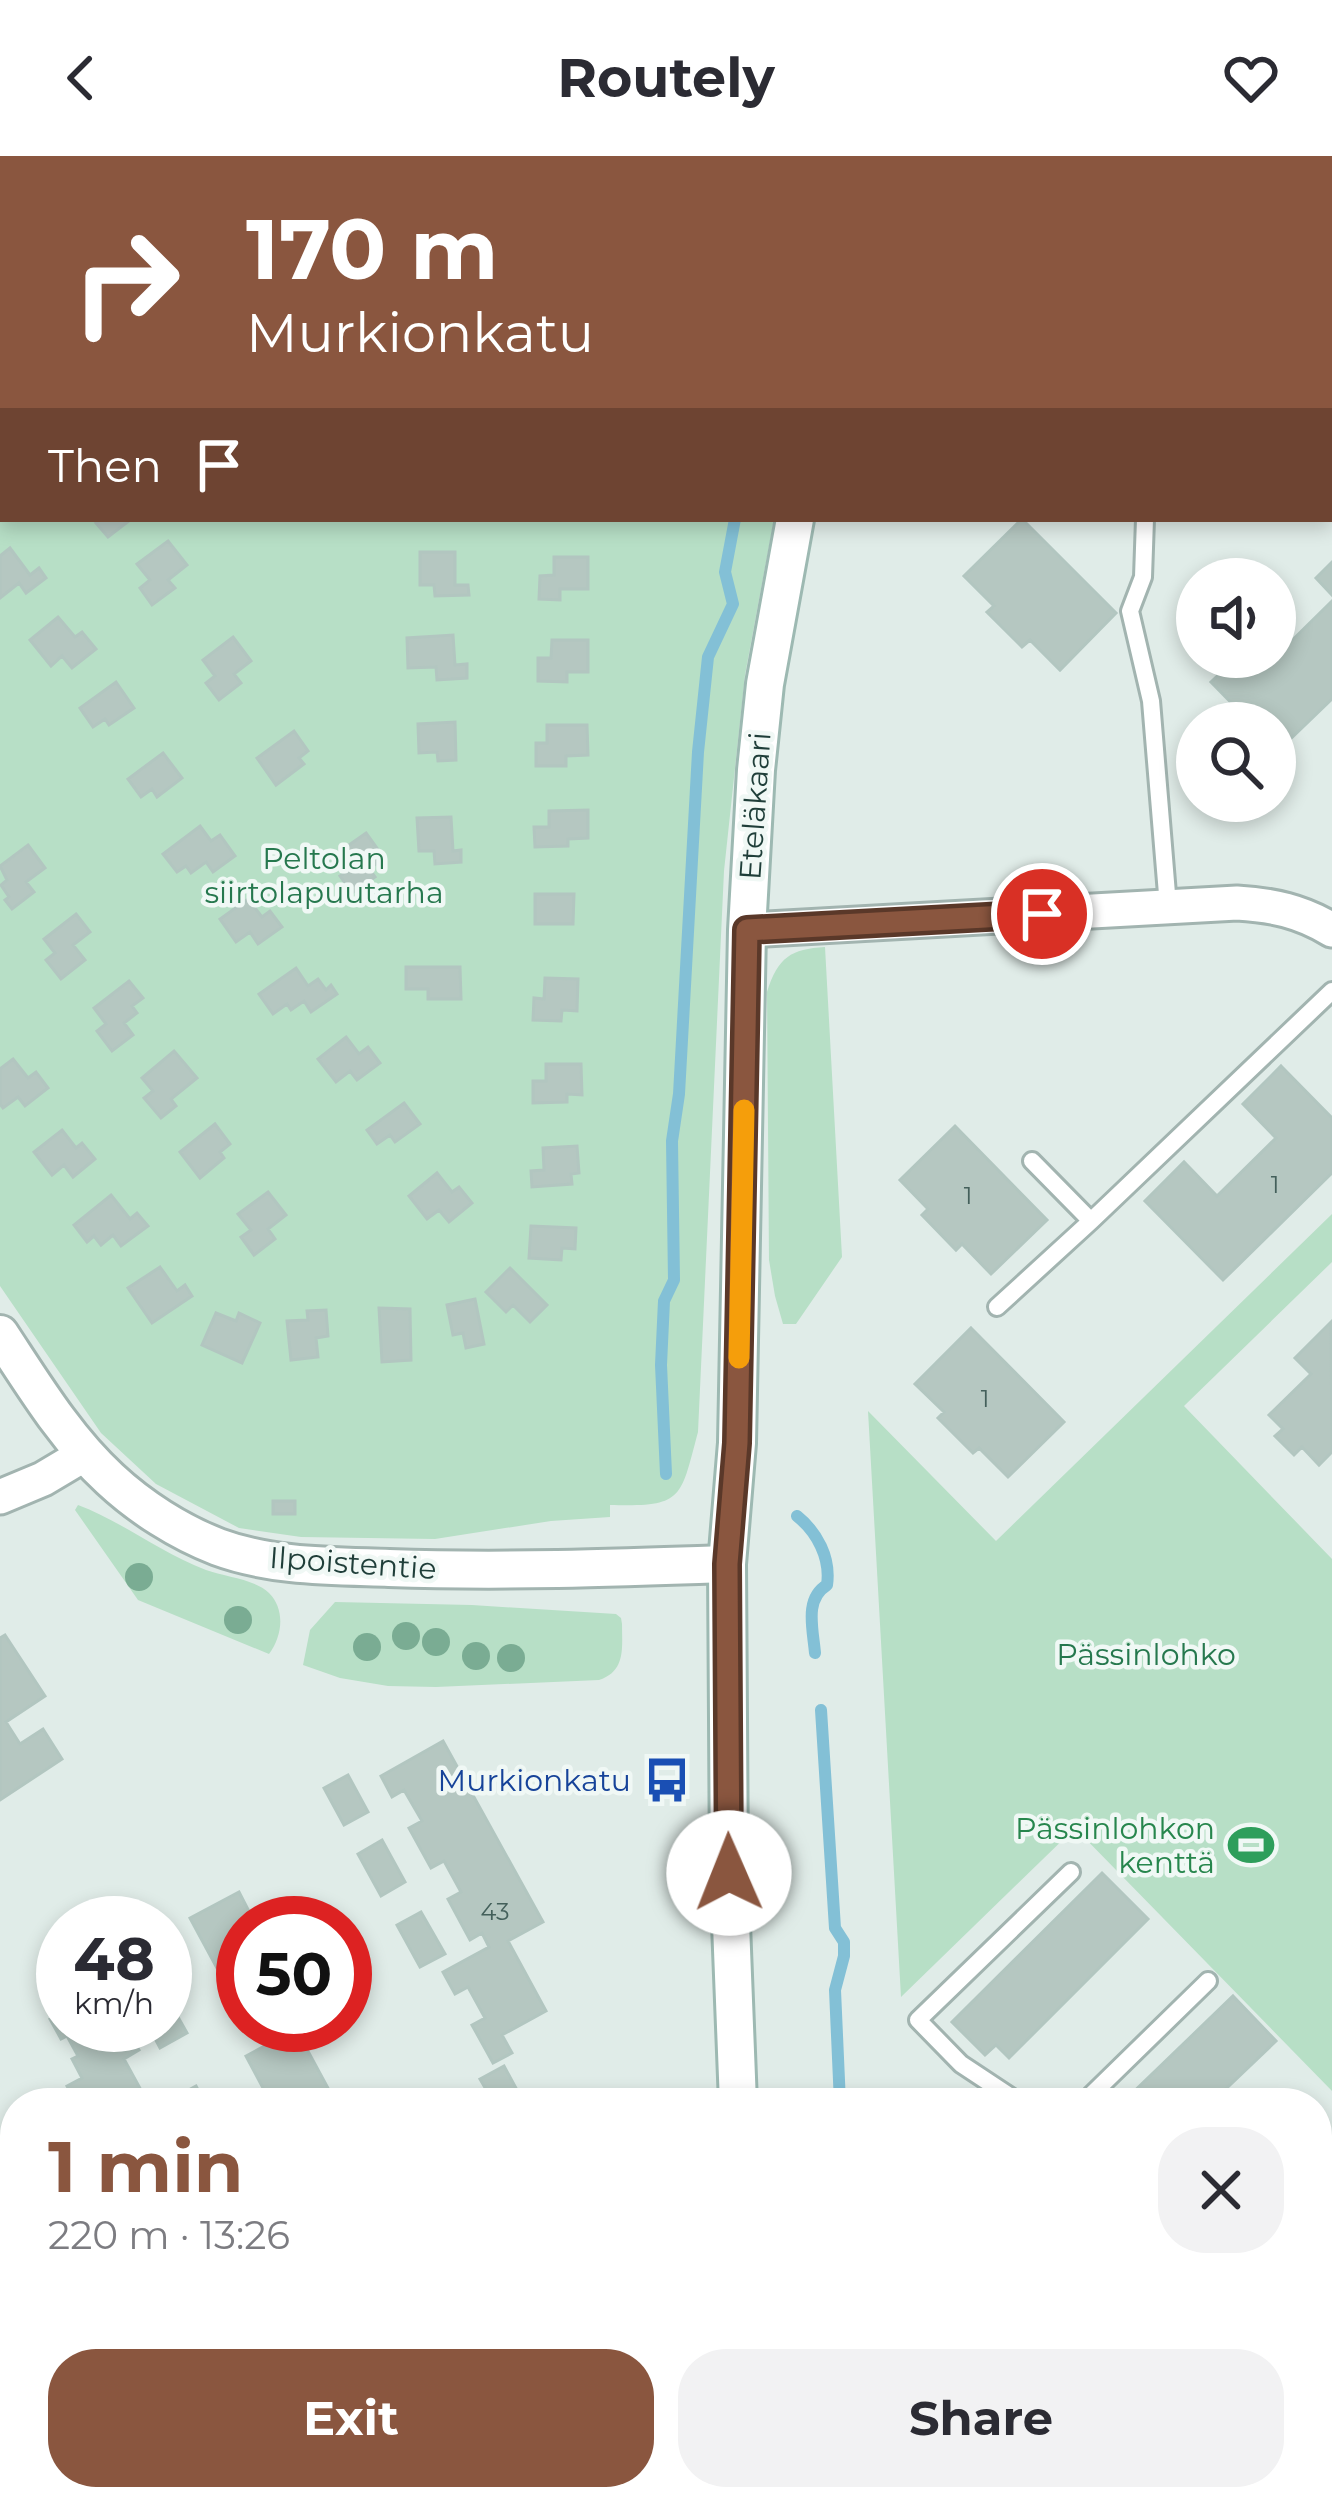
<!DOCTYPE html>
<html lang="en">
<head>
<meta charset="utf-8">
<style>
  :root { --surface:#fff; --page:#f2f2f3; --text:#2b2b33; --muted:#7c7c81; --accent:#8a563f }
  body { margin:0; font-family:Montserrat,sans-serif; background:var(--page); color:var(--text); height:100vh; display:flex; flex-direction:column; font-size:45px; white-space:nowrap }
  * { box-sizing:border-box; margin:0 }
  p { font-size:39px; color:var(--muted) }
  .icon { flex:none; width:66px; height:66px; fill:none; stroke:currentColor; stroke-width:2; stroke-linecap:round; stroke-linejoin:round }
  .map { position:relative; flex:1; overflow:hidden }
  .panel { position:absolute; left:0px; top:1932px; width:1332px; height:423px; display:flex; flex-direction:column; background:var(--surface); border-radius:48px 48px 0 0; box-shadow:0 6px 18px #0003 }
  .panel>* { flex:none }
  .top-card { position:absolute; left:0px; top:0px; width:1332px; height:366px; box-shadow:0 6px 18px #0003; background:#8a563f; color:#fff; overflow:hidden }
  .fabs { position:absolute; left:1176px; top:402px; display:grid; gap:24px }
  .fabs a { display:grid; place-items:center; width:120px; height:120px; border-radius:50%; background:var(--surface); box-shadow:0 6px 18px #0003; font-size:60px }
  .speed { position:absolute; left:36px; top:1740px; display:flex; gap:24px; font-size:60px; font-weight:700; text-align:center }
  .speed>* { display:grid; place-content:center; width:156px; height:156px; border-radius:50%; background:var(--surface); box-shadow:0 6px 18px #0003; line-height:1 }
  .speed small { font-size:30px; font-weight:400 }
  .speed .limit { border:18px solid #d22; background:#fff; color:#111 }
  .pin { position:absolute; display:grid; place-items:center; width:102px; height:102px; color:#fff; margin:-51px; border:6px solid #fff; border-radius:50%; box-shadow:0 3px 12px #0007 }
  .me { position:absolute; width:132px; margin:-66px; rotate:359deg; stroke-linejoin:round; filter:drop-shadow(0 0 9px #0008) }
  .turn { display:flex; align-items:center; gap:42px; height:252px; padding:0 48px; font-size:54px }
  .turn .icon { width:156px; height:156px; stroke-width:2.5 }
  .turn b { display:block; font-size:84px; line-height:102px }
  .then { display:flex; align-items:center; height:114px; padding:0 48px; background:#0003; gap:24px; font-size:45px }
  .round { display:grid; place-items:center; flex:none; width:126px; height:126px; border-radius:48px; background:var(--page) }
  .head { display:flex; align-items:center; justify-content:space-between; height:204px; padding:0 48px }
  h1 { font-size:72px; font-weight:700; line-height:90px; color:var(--accent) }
  .button { display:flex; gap:24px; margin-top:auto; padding:24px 48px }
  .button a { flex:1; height:138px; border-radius:48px; background:var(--accent); color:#fff; font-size:48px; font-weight:700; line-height:138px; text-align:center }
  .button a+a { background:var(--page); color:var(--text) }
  header { display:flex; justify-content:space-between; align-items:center; height:156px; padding:0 48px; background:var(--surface); font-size:54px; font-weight:700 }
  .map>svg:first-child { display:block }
</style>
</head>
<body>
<header><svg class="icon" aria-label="back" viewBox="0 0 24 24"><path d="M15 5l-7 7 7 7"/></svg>Routely<svg class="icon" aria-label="heart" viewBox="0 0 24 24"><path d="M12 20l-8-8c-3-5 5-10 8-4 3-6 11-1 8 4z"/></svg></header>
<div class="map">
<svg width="1332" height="2353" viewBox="0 0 1332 2353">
  <rect width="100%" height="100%" fill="#e0ece8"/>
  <!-- green -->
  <path fill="#b7dfc6" d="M0,0H872L870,3H3V363H774L745,519L724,715L698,1276C680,1343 684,1351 610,1349V1361L551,1365L435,1383L301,1381L239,1372L156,1328L101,1277L0,1130Z
    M964,0H1332V272L1329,269V3H963Z
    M825,791L842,1101L796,1168H783L775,1140L769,1104L767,836C778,801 791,793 825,791Z
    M1332,1058V1106L1184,1250L1332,1403V1935L1075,1672L901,1841L868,1255L996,1385Z
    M78,1349C123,1366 161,1397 206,1414C225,1421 255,1423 269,1437C286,1454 282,1481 269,1498L138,1444L75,1354Z
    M335,1446L472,1449L616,1458L621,1462L622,1468C622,1492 626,1515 599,1524L436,1531L388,1530L340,1522L303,1509L310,1474Z
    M830,2340H927L928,2353H830Z"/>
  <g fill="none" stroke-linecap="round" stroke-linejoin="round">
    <!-- stream -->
    <path stroke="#83c0d6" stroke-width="12" d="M834,3L835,0
      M666,1318L661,1209L664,1145L674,1124L672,985L679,938L698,596L708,501L733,448L725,416L735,363
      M797,1360C817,1376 831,1402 827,1429C804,1443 813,1473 815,1497
      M821,1554L835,1772L844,1786V1800L835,1834L840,1947"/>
  </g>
  <!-- building -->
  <path fill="#b5c7c1" stroke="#b2c6c0" stroke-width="3" d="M102,363H129L130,364L108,381L96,367Z
    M1022,363L1116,457L1060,514L1030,484L1022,491L987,456L994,450L964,420Z
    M168,385L187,409L168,424L175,432L152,449L140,432L150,424L137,408Z
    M10,392L30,419L39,412L46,422L26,437L19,427L0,442V400Z
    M420,396H455V429H468L469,439L435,440L434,429H420Z
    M554,401H588V433H560V444L539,443L540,420L554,419Z
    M1332,406V439L1316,422Z
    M1332,445V543L1278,595L1275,592V567H1251L1211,526L1237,501H1267L1271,505Z
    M58,461L75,481L82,476L96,493L72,512L62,500L51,510L30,484Z
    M453,479L455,509L467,508V522L437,524L436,511L408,512L407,482Z
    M233,481L251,505L234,518L241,527L219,544L206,527L215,520L203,504Z
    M552,484H588V516H567V526L538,525V502H551Z
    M116,526L134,552L109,569L105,563L93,571L80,552Z
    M455,566L456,604L438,605L437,596L419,597L418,568Z
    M547,569H587L588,599L566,600V610H536V587H547Z
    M294,575L308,595L299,602L304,608L276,629L257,602Z
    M163,597L182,622L157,641L152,633L141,641L128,623Z
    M588,654V682L568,683V690L535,691L534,671H549V655Z
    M451,661L453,695L461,694V706L435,708L434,695H419L417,662Z
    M200,670L211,685L220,679L235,700L213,716L206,706L191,717L186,710L177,716L163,698Z
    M366,677L384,702L369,713L375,721L352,737L340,720L348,715L336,698Z
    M28,689L45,712L26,726L34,736L12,753L5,744L9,741L1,729L7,724L0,710Z
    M535,738H574L573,768H535Z
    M248,743L262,761L270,755L282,771L258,788L250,776L236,786L220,763Z
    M76,758L90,776L73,789L85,804L61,823L46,804L55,797L44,783Z
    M406,811H460L461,843H428V833H406Z
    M296,812L308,830L318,823L326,834L331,829L337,838L311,856L304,845L291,854L287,848L273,858L259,838Z
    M545,822L578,823L577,855L562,854L561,865L533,864L534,842L544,843Z
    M129,825L143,842L132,850L137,857L124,867L133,879L112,895L97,875L106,868L94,852Z
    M346,881L359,898L368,891L380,907L357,924L350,915L336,926L318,903Z
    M174,895L197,922L171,943L176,950L161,962L144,942L153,935L142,922Z
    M13,903L28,922L36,916L48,932L25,950L18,941L3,952L0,948V913Z
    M546,908H581L582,939L567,938V946L533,947V925H546Z
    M1281,910L1332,962V1017L1223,1124L1145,1045L1184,1006L1217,1040L1276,982L1243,948Z
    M404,947L420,968L395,986L390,979L377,988L367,974Z
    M215,968L230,988L220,996L224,1002L200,1022L180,996Z
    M955,970L1047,1064L991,1118L962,1088L956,1094L922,1059L928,1053L900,1024Z
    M62,974L76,992L82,987L95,1003L73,1021L64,1009L52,1019L34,996Z
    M577,990L579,1017L571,1018L572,1028L532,1031L531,1015L544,1014L543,992Z
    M437,1017L452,1036L459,1031L472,1047L449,1066L439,1054L427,1063L409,1040Z
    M268,1036L286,1059L268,1073L275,1083L254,1099L241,1081L251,1074L238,1058Z
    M111,1039L130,1063L137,1057L148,1070L121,1090L113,1079L101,1089L94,1080L87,1086L74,1069Z
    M531,1070L576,1072L575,1093L562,1092L561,1104L529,1102Z
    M160,1111L177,1135L185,1129L192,1140L152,1167L128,1132Z
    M510,1112L547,1149L530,1166L513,1149L506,1156L486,1136Z
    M475,1143L484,1188L466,1192L463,1177L453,1179L447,1149Z
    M379,1152L410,1153L411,1204L382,1206Z
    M326,1154L328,1180L316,1182L318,1201L291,1204L287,1165L308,1164L307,1155Z
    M216,1157L236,1165L239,1157L260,1167L242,1207L202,1189Z
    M1331,1166L1332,1296L1319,1309L1302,1291L1294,1299L1275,1280L1283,1273L1269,1259L1311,1218L1295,1202Z
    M971,1172L1064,1266L1008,1321L979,1292L973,1297L938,1262L944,1256L915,1228Z
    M273,1345H295V1358H273Z
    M5,1479L45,1540L6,1566L20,1588L43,1573L62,1603L0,1644V1482Z
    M443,1585L543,1766L508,1785L546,1855L502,1879L512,1897L493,1907L472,1869L485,1862L468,1831L455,1838L443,1816L489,1791L482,1777L470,1784L448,1743L461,1736L444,1705L431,1712L409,1672L422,1665L404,1634L392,1641L381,1620Z
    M348,1619L368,1656L344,1669L324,1632Z
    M382,1684L405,1726L381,1740L358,1698Z
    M1102,1717L1148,1763L1009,1902L996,1889L985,1899L952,1866Z
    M239,1736L255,1767H243V1800L218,1814L190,1762Z
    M421,1756L445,1798L420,1811L397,1769Z
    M1233,1840L1276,1885L1211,1947H1122Z
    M63,1856V1869H125L139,1894L124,1903L148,1947H76L67,1930L82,1922L72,1903L78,1900L67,1880L61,1883L50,1863Z
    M178,1861L187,1877L160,1892L151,1875Z
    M296,1873L336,1947H271L246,1900Z
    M504,1910L524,1947H494L480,1923Z
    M196,1930L205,1947H172L170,1944Z
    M1317,2093L1332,2108V2178L1317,2193V2152L1324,2145L1317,2139Z
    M1332,2246V2311L1326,2316L1317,2307V2261Z
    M56,2340H122L129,2353H56L52,2345L58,2342Z
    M399,2340H463L470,2353H406Z"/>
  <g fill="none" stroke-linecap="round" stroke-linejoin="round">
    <!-- service casing -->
    <g stroke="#a2b4b0" stroke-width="22">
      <path id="service" d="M1145,363L1143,421L1130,455L1151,545L1168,750
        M1032,1005L1091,1065
        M997,1151L1091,1065L1332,835
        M1020,1947L961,1908L918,1864L1071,1716
        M1083,1947L1208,1825
        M1094,2340L1106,2353"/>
    </g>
    <!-- minor casing -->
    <g stroke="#a2b4b0" stroke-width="39">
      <path id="minor" d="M747,774L1237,747C1272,749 1301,755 1332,774
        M0,1341L43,1323L85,1298
        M1202,2340L1215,2353"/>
    </g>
    <!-- tertiary casing -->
    <g stroke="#a2b4b0" stroke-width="42">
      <path id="tertiary" d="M0,1178C33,1228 66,1283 110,1323C140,1351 179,1376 218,1391C272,1411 332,1410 389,1412C502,1416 614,1412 727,1408"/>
    </g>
    <!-- secondary casing -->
    <g stroke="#9db9b2" stroke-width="42">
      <path id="secondary" d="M903,3L904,0
        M738,1947L729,1717L727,1408L737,1287L747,774L756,614L765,528L795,363
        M750,2353V2340"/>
    </g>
    <!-- service -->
    <use href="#service" stroke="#fff" stroke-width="16"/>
    <!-- minor -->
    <use href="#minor" stroke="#fff" stroke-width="33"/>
    <!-- tertiary -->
    <use href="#tertiary" stroke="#fff" stroke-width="36"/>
    <!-- secondary -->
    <use href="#secondary" stroke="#fff" stroke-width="36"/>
  </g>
  <!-- trees -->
  <g fill="#7aac93">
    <circle cx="139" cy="1421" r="14"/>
    <circle cx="238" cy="1464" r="14"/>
    <circle cx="406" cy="1480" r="14"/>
    <circle cx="436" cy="1486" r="14"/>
    <circle cx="367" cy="1491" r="14"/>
    <circle cx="476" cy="1500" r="14"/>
    <circle cx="511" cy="1502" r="14"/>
  </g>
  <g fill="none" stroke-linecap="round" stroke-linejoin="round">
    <!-- route casing -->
    <g stroke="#5a3829" stroke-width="30">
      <path id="route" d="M729,1717L727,1408L737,1287L747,774L1042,758"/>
    </g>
    <!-- route -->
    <use href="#route" stroke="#8a563f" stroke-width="21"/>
    <!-- slow -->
    <path stroke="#f59e0b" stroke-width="21" d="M739,1202L744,954"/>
  </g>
  <!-- icons -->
  <defs>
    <g id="bus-bare" transform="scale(3.6)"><path d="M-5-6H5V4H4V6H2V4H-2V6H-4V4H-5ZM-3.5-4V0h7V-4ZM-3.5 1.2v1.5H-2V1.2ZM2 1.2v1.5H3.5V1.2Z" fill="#1a4fb4" stroke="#f0f8f5" stroke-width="2.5" paint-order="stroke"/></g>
    <g id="stadium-bare" transform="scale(3.6)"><path d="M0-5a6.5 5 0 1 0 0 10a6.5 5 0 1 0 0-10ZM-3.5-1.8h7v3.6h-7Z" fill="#2e9e5b" stroke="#f0f8f5" stroke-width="2.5" paint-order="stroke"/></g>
  </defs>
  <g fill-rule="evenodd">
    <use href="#bus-bare" x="667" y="1624"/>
    <use href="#stadium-bare" x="1251" y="1689"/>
  </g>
  <g text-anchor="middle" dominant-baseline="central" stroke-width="9" stroke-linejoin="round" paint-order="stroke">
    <!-- number labels -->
    <g font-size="24" fill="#44605b">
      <text x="1275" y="1028">1</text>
      <text x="968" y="1039">1</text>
      <text x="985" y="1242">1</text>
      <text x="495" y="1755">43</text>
    </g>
    <!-- street labels -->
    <g font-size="30" fill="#1f3e39" stroke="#f0f8f5">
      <text transform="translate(755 650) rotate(-86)">Eteläkaari</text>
      <text transform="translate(353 1407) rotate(4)">Ilpoistentie</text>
    </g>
    <!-- park labels -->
    <g font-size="30" fill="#26784e" stroke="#f0f8f5">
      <text x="324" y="702">Peltolan<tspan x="324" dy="34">siirtolapuutarha</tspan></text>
      <text x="1146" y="1498">Pässinlohko</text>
    </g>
    <!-- transit labels -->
    <g font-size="30" fill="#164399" stroke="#f0f8f5" text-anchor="end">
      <text x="631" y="1624">Murkionkatu</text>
    </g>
    <!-- leisure labels -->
    <g font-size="30" fill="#27864d" stroke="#f0f8f5" text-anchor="end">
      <text x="1215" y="1672">Pässinlohkon<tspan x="1215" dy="34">kenttä</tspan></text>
    </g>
  </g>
</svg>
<div class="fabs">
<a><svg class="icon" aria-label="sound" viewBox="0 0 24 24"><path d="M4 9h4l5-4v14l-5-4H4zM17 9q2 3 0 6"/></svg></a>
<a><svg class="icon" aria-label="search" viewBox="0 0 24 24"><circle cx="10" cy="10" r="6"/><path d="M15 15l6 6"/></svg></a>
</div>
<div class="speed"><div>48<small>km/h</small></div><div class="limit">50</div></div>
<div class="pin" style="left:1042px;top:758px;background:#d93025"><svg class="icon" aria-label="arrive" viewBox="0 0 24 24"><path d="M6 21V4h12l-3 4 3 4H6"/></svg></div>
<svg class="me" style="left:729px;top:1717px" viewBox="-20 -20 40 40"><circle r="19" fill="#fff"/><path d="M0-13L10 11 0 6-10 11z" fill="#8a563f"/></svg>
<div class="top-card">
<div class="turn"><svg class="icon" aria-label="right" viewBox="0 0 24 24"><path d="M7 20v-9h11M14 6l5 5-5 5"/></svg><div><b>170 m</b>Murkionkatu</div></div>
<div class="then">Then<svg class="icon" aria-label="arrive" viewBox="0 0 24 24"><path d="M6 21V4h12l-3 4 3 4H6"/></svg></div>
</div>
<section class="panel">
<div class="head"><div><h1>1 min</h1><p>220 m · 13:26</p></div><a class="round"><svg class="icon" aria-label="close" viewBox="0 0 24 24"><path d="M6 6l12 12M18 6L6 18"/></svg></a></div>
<div class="button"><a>Exit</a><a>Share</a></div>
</section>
</div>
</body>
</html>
